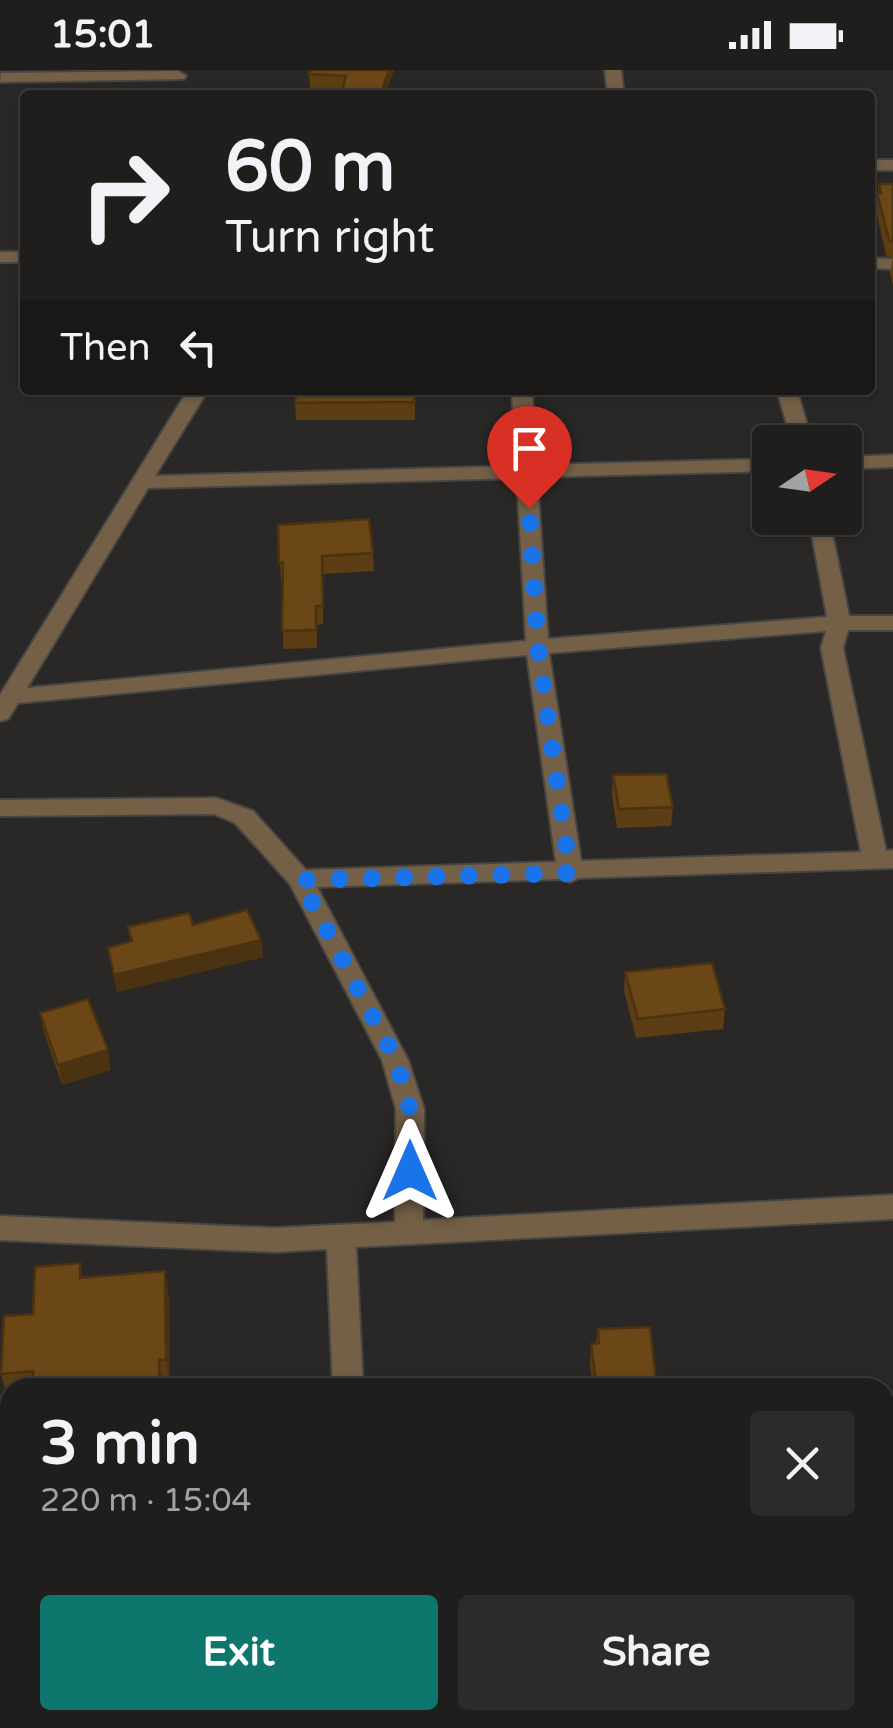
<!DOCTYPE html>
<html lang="en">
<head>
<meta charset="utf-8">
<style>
  :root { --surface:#201e1c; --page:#2d2b29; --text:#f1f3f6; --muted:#a2a2a3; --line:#3d3c3b; --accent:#0f766e }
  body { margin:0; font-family:"Varela Round",sans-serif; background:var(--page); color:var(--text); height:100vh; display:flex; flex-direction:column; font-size:38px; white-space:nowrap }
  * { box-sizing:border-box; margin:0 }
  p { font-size:32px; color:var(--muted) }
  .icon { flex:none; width:55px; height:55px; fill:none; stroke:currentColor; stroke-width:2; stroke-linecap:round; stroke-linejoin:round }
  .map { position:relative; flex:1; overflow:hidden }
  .sheet { position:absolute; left:0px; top:1308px; width:895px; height:352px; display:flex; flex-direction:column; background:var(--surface); border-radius:30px 30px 0 0; box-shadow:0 2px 8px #0004,0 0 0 2px var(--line) }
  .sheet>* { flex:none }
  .banner { position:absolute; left:20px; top:20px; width:855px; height:305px; border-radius:10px; box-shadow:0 2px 8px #0004,0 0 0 2px var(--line); background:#201e1c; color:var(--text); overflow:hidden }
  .needle { width:65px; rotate:77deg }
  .buttons { position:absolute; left:752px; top:355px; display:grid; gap:20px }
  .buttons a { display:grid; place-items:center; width:110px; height:110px; border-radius:10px; background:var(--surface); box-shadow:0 2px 8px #0004,0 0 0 2px var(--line); font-size:50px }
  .pin { position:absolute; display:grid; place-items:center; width:85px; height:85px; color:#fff; margin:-102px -42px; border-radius:50% 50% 50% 0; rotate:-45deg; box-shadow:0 0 10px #0007 }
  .pin .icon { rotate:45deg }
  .me { position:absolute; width:110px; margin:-55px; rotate:0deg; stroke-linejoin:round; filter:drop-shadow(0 0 8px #0008) }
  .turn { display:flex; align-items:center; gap:35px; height:210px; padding:0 40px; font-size:45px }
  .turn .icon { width:130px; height:130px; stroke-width:2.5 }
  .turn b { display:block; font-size:70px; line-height:85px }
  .then { display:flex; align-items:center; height:95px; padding:0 40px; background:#0003; gap:20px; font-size:38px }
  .round { display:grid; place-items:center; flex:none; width:105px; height:105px; border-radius:10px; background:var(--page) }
  .headline { display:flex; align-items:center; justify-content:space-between; height:170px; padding:0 40px }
  h1 { font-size:60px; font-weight:700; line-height:75px }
  .button { display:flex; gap:20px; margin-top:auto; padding:20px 40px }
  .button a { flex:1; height:115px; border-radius:10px; background:var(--accent); color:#fff; font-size:40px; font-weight:700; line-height:115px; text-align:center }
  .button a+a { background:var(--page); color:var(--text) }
  .status { display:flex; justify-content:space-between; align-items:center; height:70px; padding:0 50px; background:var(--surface); direction:ltr }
  .status svg { height:28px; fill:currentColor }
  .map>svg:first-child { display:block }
</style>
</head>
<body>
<div class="status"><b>15:01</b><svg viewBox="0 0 49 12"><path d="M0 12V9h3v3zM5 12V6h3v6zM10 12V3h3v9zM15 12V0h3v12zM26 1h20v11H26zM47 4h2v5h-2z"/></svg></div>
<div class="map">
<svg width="893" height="1658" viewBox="0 0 893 1658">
  <rect width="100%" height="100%" fill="#2a2826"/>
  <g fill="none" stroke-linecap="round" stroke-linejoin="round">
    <!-- minor casing -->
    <g stroke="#484644" stroke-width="4">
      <path id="minor" d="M605,0H621L624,25H608Z
        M178,1L186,6L184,9L0,12L1,3Z
        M870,90H893V100H870Z
        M0,182H25V192H0Z
        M870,188L893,189V199L870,198Z
        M188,320H208L155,406L516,396L512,320H532L536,395L770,389V401L537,407L548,569L827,547L809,448H829L849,546H893V560H848L843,578L886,781L893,780V798L579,808L570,812L561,809L317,817L408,990L424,1039L423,1150L893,1125V1149L356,1177L363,1318H333L327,1179L275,1182L0,1170V1146L275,1158L395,1152L396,1039L382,990L290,814L235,753L214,744L0,746V730L216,728L253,741L306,800L556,792L527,585L18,633L8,649L0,651V625ZM517,408L526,571L27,618L148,418ZM826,561L821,578L861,782L581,791L549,583Z
        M777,320H797L812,372H792Z
        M893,385V397L845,399V387Z
        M347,1650H381V1658H347Z"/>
    </g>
    <!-- minor -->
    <use href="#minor" fill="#736047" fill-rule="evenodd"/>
  </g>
  <!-- wall -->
  <path fill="#5c3d14" d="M394,0L385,25H341L343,20L310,18L309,4Z
    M879,114H893V188L886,185L875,137Z
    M893,188V215L890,203Z
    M415,320V350H296L295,333Z
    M278,455L373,483L374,501L323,504V554L317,555V578L283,579V511H281Z
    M613,705L673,737L671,756L617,758L612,725Z
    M193,855L261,870L263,887L117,922L108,878L130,872L128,857Z
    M625,902L725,939L723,959L636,968L624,921Z
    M40,943L111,1000L62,1015L44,962Z
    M83,1208L169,1228L170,1317L10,1318V1330H8L1,1304L33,1244Z
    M598,1259L656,1311V1318H593L590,1293L591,1274L596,1273Z"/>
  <!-- shaded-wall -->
  <path fill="#4b3210" d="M389,0H394L385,25H380Z
    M261,870L263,887L117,922L114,905Z
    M108,980L111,1000L62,1015L58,995Z
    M165,1201L169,1228L170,1317L166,1290Z
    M159,1290L164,1318H160L159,1313Z"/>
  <!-- building -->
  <path fill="#6b4717" stroke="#4b3210" stroke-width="2.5" d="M310,0H389L380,25H341L346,6L309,4Z
    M879,114H893V172L889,170L877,123H881Z
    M296,320H415V332L295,333Z
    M369,449L373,483L322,486L323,536H316V560L282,561L283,492L279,493L278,455Z
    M666,704L673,737L619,739L613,705Z
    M247,840L261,870L114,905L108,878L132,871L128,857L189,843L193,855Z
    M712,893L725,939L638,949L625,902Z
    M88,929L108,980L58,995L40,943Z
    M80,1193V1208L165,1201L166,1290H159V1313L108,1318H33V1301L1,1304L4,1246L33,1244L35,1197Z
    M650,1257L656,1311L596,1313L591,1274L599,1273L598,1259Z"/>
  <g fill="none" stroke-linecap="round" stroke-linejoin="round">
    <!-- route -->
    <path stroke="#1a73e8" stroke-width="18" stroke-dasharray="0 32.4" d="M410,1101V1039L396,990L300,810L570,803L538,578L529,438"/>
  </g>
</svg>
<div class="buttons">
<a><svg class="needle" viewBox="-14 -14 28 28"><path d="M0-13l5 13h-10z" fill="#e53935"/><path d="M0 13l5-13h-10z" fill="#a2a2a3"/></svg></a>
</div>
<div class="pin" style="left:529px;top:438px;background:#d93025"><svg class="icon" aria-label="arrive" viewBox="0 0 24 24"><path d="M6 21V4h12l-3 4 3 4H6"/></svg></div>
<svg class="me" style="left:410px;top:1101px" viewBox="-20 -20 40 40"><path d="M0-17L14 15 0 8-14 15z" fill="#1a73e8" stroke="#fff" stroke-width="4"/></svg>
<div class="banner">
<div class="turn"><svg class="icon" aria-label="right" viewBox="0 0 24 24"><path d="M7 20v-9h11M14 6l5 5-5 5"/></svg><div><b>60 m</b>Turn right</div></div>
<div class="then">Then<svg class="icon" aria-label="left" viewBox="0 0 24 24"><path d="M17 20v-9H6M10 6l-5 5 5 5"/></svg></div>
</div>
<section class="sheet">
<div class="headline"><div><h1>3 min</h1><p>220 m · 15:04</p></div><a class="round"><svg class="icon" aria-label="close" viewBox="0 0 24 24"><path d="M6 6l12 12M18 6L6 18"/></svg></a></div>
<div class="button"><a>Exit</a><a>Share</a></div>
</section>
</div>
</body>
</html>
